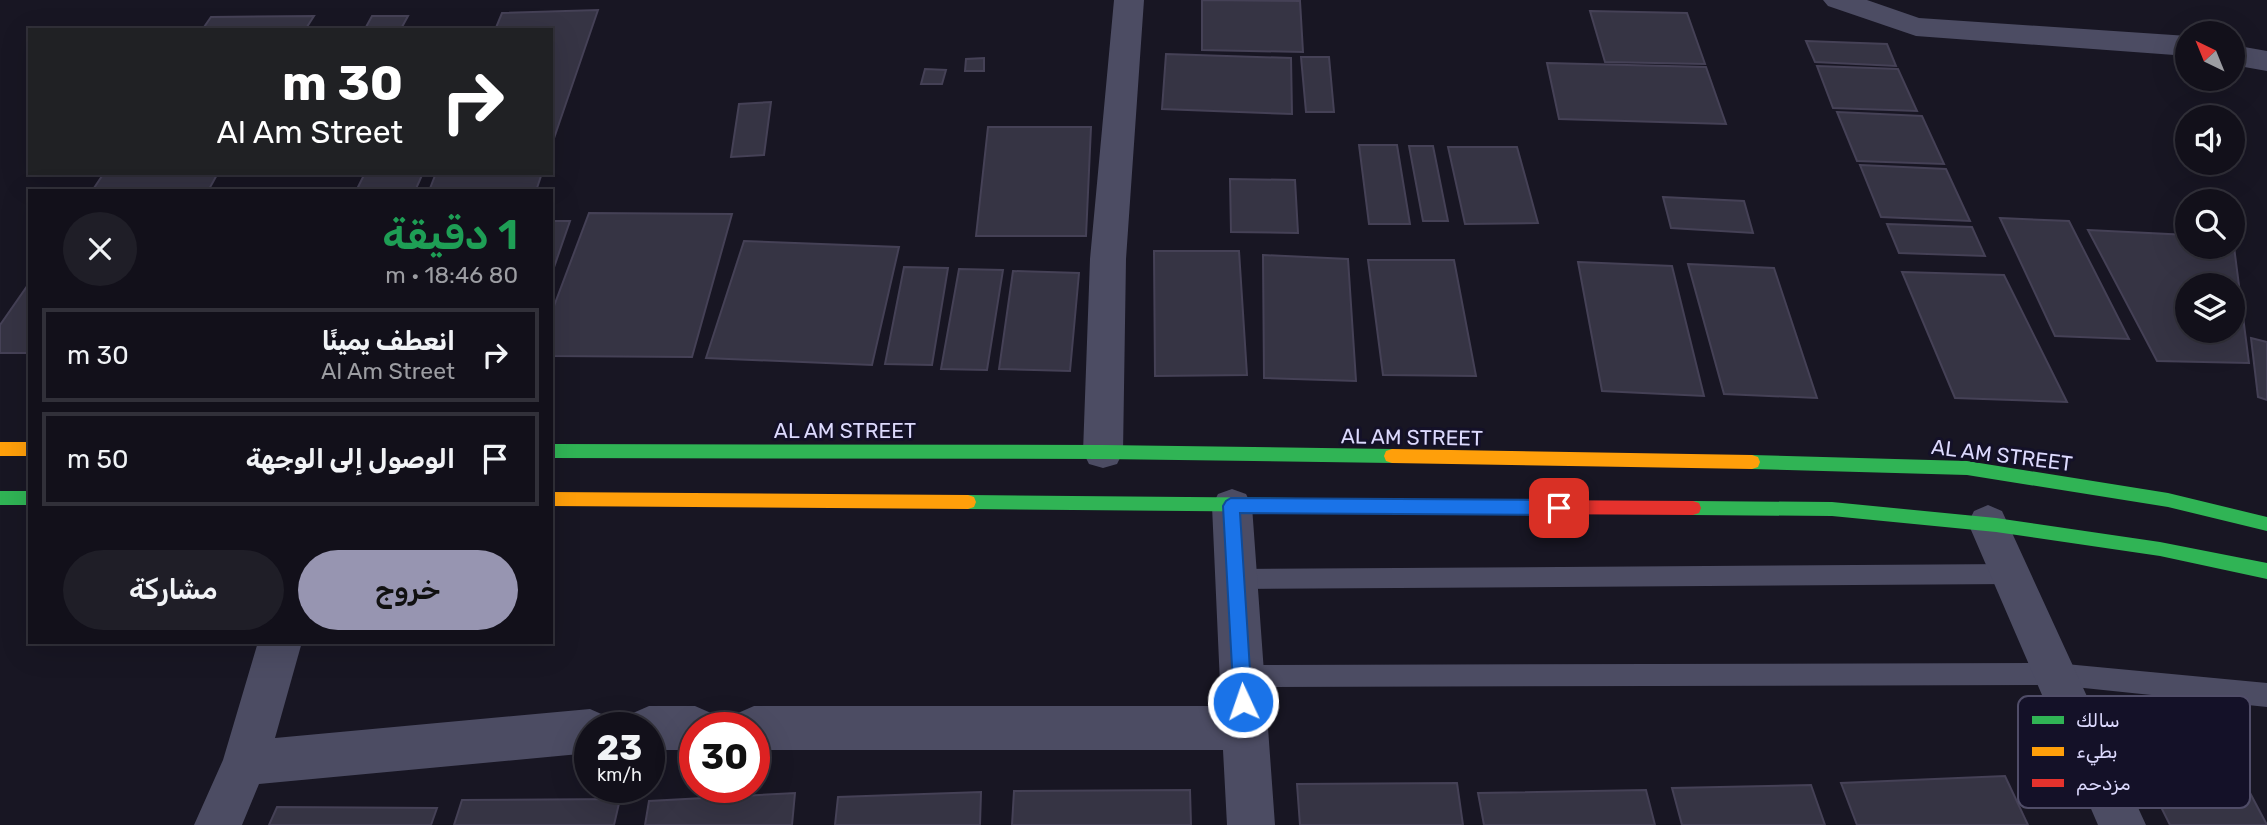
<!DOCTYPE html>
<html lang="ar">
<head>
<meta charset="utf-8">
<style>
  :root { --surface:#12101a; --page:#1f1e27; --text:#f1f3f6; --muted:#9c9da2; --line:#313039; --accent:#9795b1 }
  body { margin:0; font-family:Rubik,"Noto Sans Arabic",sans-serif; background:var(--page); color:var(--text); direction:rtl; height:100vh; display:flex; flex-direction:column; font-size:26px; white-space:nowrap }
  * { box-sizing:border-box; margin:0 }
  p { font-size:23px; color:var(--muted) }
  .icon { flex:none; width:38px; height:38px; fill:none; stroke:currentColor; stroke-width:2; stroke-linecap:round; stroke-linejoin:round }
  .map { position:relative; flex:1; overflow:hidden; direction:ltr }
  .panel { position:absolute; left:28px; top:189px; width:525px; height:455px; display:flex; flex-direction:column; background:var(--surface); border-radius:0px; box-shadow:0 7px 28px #0002,0 0 0 2px var(--line); direction:rtl }
  .panel>* { flex:none }
  .hud { position:absolute; left:28px; top:28px; width:525px; height:147px; border-radius:0px; box-shadow:0 7px 28px #0002,0 0 0 2px var(--line); direction:rtl; background:#202124; color:#fff; overflow:hidden }
  .needle { width:46px; rotate:317deg }
  .fabs { position:absolute; left:2175px; top:21px; display:grid; gap:14px }
  .fabs a { display:grid; place-items:center; width:70px; height:70px; border-radius:50%; background:var(--surface); box-shadow:0 7px 28px #0002,0 0 0 2px var(--line); font-size:35px }
  .speed { position:absolute; left:574px; top:712px; display:flex; gap:14px; font-size:35px; font-weight:700; text-align:center }
  .speed>* { display:grid; place-content:center; width:91px; height:91px; border-radius:50%; background:var(--surface); box-shadow:0 7px 28px #0002,0 0 0 2px var(--line); line-height:1 }
  .speed small { font-size:18px; font-weight:400 }
  .speed .limit { border:10px solid #d22; background:#fff; color:#111 }
  .pin { position:absolute; display:grid; place-items:center; width:60px; height:60px; color:#fff; margin:-30px; border-radius:14px; box-shadow:0 4px 10px #0006 }
  .me { position:absolute; width:77px; margin:-38px; rotate:357deg; stroke-linejoin:round; filter:drop-shadow(0 0 5px #0008) }
  .turn { display:flex; align-items:center; gap:24px; height:147px; padding:0 35px; font-size:32px }
  .turn .icon { width:91px; height:91px; stroke-width:2.5 }
  .turn b { display:block; font-size:49px; line-height:60px }
  .round { display:grid; place-items:center; flex:none; width:74px; height:74px; border-radius:37px; background:var(--page) }
  .overview { display:flex; align-items:center; justify-content:space-between; height:119px; padding:0 35px }
  h1 { font-size:42px; font-weight:600; line-height:52px; color:#1e9e55 }
  .primary-button { display:flex; gap:14px; margin-top:auto; padding:14px 35px }
  .primary-button a { flex:1; height:80px; border-radius:42px; background:var(--accent); color:#111; font-size:28px; font-weight:600; line-height:80px; text-align:center }
  .primary-button a+a { background:var(--page); color:var(--text) }
  ul { padding:0; list-style:none }
  li { display:flex; align-items:center; gap:21px; height:94px; margin:0 14px 10px; padding:0 21px; border:4px solid var(--line); border-radius:0px }
  li div { flex:1 }
  li b { display:block; font-size:26px }
  li em { font-style:normal }
  .map>svg:first-child { display:block }
</style>
</head>
<body>
<div class="map">
<svg width="2267" height="825" viewBox="0 0 2267 825">
  <rect width="100%" height="100%" fill="#181623"/>
  <!-- building -->
  <path fill="#363444" stroke="#454156" stroke-width="2" fill-rule="evenodd" d="M1202,0L1300,1L1303,52L1202,50Z
    M598,10L551,147V30H495L502,13Z
    M1590,11L1687,13L1705,64L1605,62Z
    M314,16L305,30H202L211,17Z
    M372,16H408L402,27H366Z
    M1806,41L1887,44L1896,66L1815,62Z
    M1166,54L1291,58L1292,114L1162,109Z
    M1301,57H1329L1334,112H1306Z
    M984,58V71H965L966,59Z
    M1547,63L1706,67L1726,124L1559,119Z
    M1817,66L1898,69L1917,111L1833,108Z
    M925,69L946,70L942,84H921Z
    M771,102L764,155L731,157L739,104Z
    M1837,112L1922,116L1944,164L1857,161Z
    M988,127H1091L1086,236H976Z
    M1359,145H1397L1410,224H1369Z
    M1409,146H1433L1448,221H1423Z
    M1448,147H1517L1538,223L1465,224Z
    M1860,165L1946,169L1970,221L1881,217Z
    M104,173H218L208,191H92Z
    M365,173H423L415,191H356Z
    M436,173H542L536,191H429Z
    M1230,179L1295,180L1298,233L1231,232Z
    M1663,197L1744,201L1753,233L1671,228Z
    M589,213L732,214L692,357L551,356V314Z
    M2000,218L2069,221L2129,339L2055,336Z
    M551,221H570L551,276Z
    M1887,224L1972,227L1985,256L1899,253Z
    M2088,230L2188,235V247H2233V239L2249,363L2157,361ZM2188,285H2233V331H2188Z
    M744,241L899,247L872,365L706,358Z
    M1154,251H1239L1247,375L1155,376Z
    M1263,255L1348,259L1356,381L1264,378Z
    M1368,260H1454L1476,376L1383,375Z
    M1578,262L1672,266L1704,396L1602,391Z
    M1688,264L1774,268L1817,398L1724,394Z
    M904,267L948,268L932,365L885,364Z
    M959,269L1003,270L987,370L941,369Z
    M1013,271L1079,273L1070,371L999,369Z
    M1902,272L2004,275L2067,402L1955,398Z
    M30,282V353H0V325Z
    M2251,338L2267,342V400L2258,397Z
    M2240,774L2267,825H2170L2145,775Z
    M2005,776L2028,825H1857L1841,783Z
    M1457,783L1463,825H1300L1297,784Z
    M1811,785L1825,825H1682L1672,788Z
    M1190,790L1191,825H1012L1014,791Z
    M1646,790L1655,825H1484L1478,793Z
    M981,792L980,825H835L838,797Z
    M795,793L792,825H645L649,801Z
    M620,799L614,825H454L462,800Z
    M277,807L437,808L431,825H269Z"/>
  <g fill="none" stroke-linecap="round" stroke-linejoin="round">
    <!-- lane -->
    <path fill="#4c4c63" fill-rule="evenodd" d="M2011,564L2019,567L2022,574L2019,581L2011,584L1236,589L1228,586L1224,579L1228,572L1236,569Z
      M2055,663L2267,683V707L2055,685L1241,687L1232,684L1229,676L1232,668L1241,665Z"/>
    <!-- street -->
    <path fill="#4c4c63" fill-rule="evenodd" d="M1114,0H1144L1126,259L1123,452L1117,464L1103,468L1089,464L1083,452L1090,259Z
      M1823,0H1867L1919,18L2188,36V56L1916,36L1828,6Z
      M2233,45L2267,51V71L2233,65Z
      M1232,489L1246,494L1252,506L1275,825H1227L1223,750H754V728H731L738,713L754,706H1221L1212,506L1218,494Z
      M1988,505L2002,511L2146,825H2098L1968,523L1974,511Z
      M258,642H302L275,738L590,709L606,716L612,728H590V753L259,784L242,825H194L223,760Z
      M649,706H695L711,713L718,728H695V750H649V728H626L633,713Z"/>
    <!-- fast -->
    <path fill="#30b455" fill-rule="evenodd" d="M551,444L1103,445L1392,449L1398,451L1400,456L1398,461L1392,463L1103,459L551,458Z
      M1752,455L1967,461L2168,493L2267,517V531L2168,507L1967,475L1752,469L1746,467L1744,462L1746,457Z
      M0,491H30V505H0Z
      M968,495L1520,500L1526,502L1528,507L1526,512L1520,514L968,509L962,507L960,502L962,497Z
      M1693,501L1832,502L1996,518L2160,542L2267,563V579L2160,556L1996,532L1832,516L1693,515L1687,513L1685,508L1687,503Z"/>
    <!-- slow -->
    <path fill="#ff9f0a" fill-rule="evenodd" d="M0,442H30V456H0Z
      M1392,449L1752,455L1758,457L1760,462L1758,467L1752,469L1392,463L1386,461L1384,456L1386,451Z
      M551,492L968,495L974,497L976,502L974,507L968,509L551,506Z"/>
    <!-- jam -->
    <path fill="#e5322d" fill-rule="evenodd" d="M1520,500L1693,501L1699,503L1701,508L1699,513L1693,515L1520,514L1514,512L1512,507L1514,502Z"/>
  </g>
  <!-- route -->
  <path fill="#1a73e8" stroke="#114b97" stroke-width="2" d="M1231,498L1559,500L1565,502L1567,508L1565,513L1559,515L1240,513L1252,702L1249,708L1243,711L1236,708L1234,702L1223,506L1226,501Z"/>
  <g text-anchor="middle" dominant-baseline="central" stroke-width="6" stroke-linejoin="round" paint-order="stroke">
    <!-- street labels -->
    <g font-size="21" fill="#dcd9fd" stroke="#141128">
      <text x="845" y="430">AL AM STREET</text>
      <text transform="translate(1412 437) rotate(1)">AL AM STREET</text>
      <text transform="translate(2002 455) rotate(7)">AL AM STREET</text>
    </g>
  </g>
  <!-- legend -->
  <rect x="2018" y="696" width="232" height="112" rx="10" fill="#141128" stroke="#504d68" stroke-width="2"/>
  <rect x="2032" y="716" width="32" height="8" fill="#30b455"/>
  <rect x="2032" y="747" width="32" height="9" fill="#ff9f0a"/>
  <rect x="2032" y="779" width="32" height="8" fill="#e5322d"/>
  <g font-size="19" fill="#dcd9fd">
    <text x="2076" y="727">سالك</text>
    <text x="2076" y="758">بطيء</text>
    <text x="2076" y="790">مزدحم</text>
  </g>
</svg>
<div class="fabs">
<a><svg class="needle" viewBox="-14 -14 28 28"><path d="M0-13l5 13h-10z" fill="#e53935"/><path d="M0 13l5-13h-10z" fill="#9c9da2"/></svg></a>
<a><svg class="icon" aria-label="sound" viewBox="0 0 24 24"><path d="M4 9h4l5-4v14l-5-4H4zM17 9q2 3 0 6"/></svg></a>
<a><svg class="icon" aria-label="search" viewBox="0 0 24 24"><circle cx="10" cy="10" r="6"/><path d="M15 15l6 6"/></svg></a>
<a><svg class="icon" aria-label="layers" viewBox="0 0 24 24"><path d="M12 4l9 5-9 5-9-5zM3 14l9 5 9-5"/></svg></a>
</div>
<div class="speed"><div>23<small>km/h</small></div><div class="limit">30</div></div>
<div class="pin" style="left:1559px;top:508px;background:#d93025"><svg class="icon" aria-label="arrive" viewBox="0 0 24 24"><path d="M6 21V4h12l-3 4 3 4H6"/></svg></div>
<svg class="me" style="left:1243px;top:702px" viewBox="-20 -20 40 40"><circle r="17" fill="#1a73e8" stroke="#fff" stroke-width="3"/><path d="M0-11L8 9 0 5-8 9z" fill="#fff"/></svg>
<div class="hud">
<div class="turn"><svg class="icon" aria-label="right" viewBox="0 0 24 24"><path d="M7 20v-9h11M14 6l5 5-5 5"/></svg><div><b>30 m</b>Al Am Street</div></div>
</div>
<section class="panel">
<div class="overview"><div><h1>1 دقيقة</h1><p>80 m · 18:46</p></div><a class="round"><svg class="icon" aria-label="close" viewBox="0 0 24 24"><path d="M6 6l12 12M18 6L6 18"/></svg></a></div>
<ul>
<li><svg class="icon" aria-label="right" viewBox="0 0 24 24"><path d="M7 20v-9h11M14 6l5 5-5 5"/></svg><div><b>انعطف يمينًا</b><p>Al Am Street</p></div><em>30 m</em></li>
<li><svg class="icon" aria-label="arrive" viewBox="0 0 24 24"><path d="M6 21V4h12l-3 4 3 4H6"/></svg><div><b>الوصول إلى الوجهة</b></div><em>50 m</em></li>
</ul>
<div class="primary-button"><a>خروج</a><a>مشاركة</a></div>
</section>
</div>
</body>
</html>
